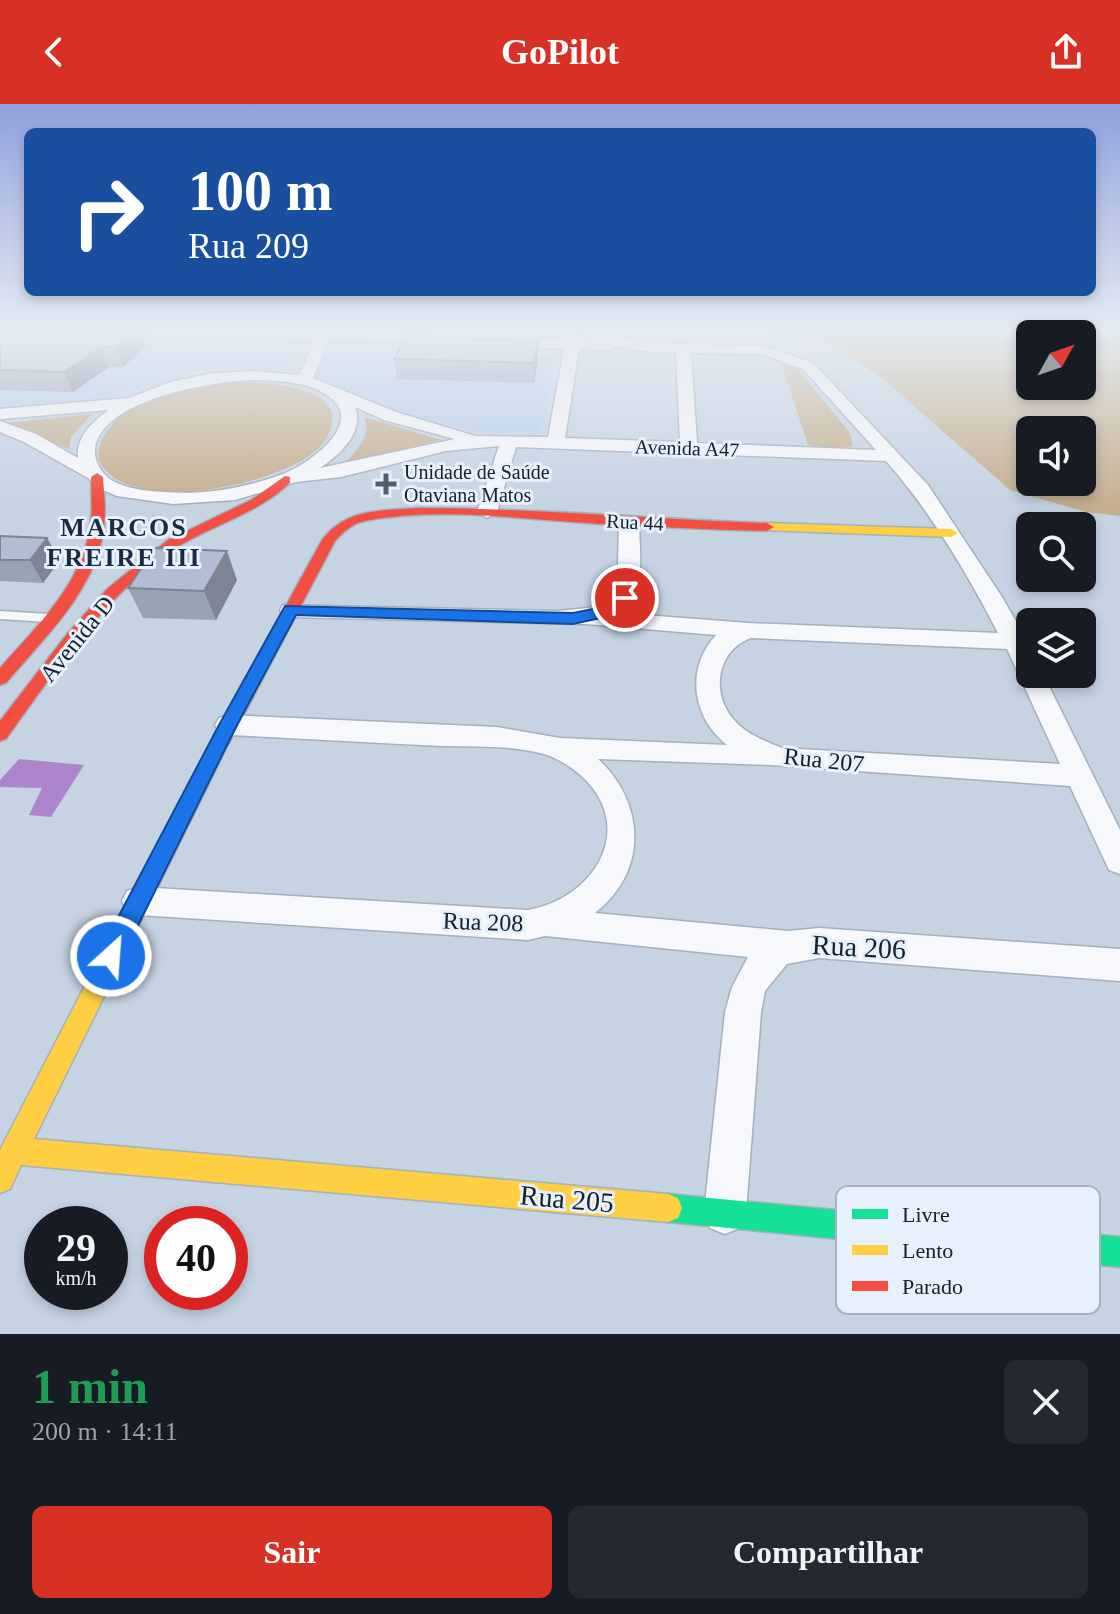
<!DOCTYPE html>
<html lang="pt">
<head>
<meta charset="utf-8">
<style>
  :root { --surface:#171b24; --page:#242831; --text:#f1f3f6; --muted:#9ea1a6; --accent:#d93025 }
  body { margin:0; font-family:"Times New Roman",serif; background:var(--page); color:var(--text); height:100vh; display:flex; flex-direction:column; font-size:30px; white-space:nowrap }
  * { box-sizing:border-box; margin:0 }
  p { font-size:26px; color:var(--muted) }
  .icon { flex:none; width:44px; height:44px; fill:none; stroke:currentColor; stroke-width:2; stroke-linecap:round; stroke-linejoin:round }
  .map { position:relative; height:1230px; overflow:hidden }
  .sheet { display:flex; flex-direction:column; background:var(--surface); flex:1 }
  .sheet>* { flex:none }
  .banner { position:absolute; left:24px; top:24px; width:1072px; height:168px; border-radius:12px; box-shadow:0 4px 12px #0003; background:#1a4fa0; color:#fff; overflow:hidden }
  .needle { width:52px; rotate:50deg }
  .tools { position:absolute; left:1016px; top:216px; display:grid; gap:16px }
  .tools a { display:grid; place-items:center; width:80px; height:80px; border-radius:12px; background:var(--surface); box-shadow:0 4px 12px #0003; font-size:40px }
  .speed { position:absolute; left:24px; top:1102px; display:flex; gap:16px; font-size:40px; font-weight:700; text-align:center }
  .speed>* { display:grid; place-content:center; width:104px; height:104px; border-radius:50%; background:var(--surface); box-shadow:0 4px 12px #0003; line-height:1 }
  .speed small { font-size:20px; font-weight:400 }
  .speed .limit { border:12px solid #d22; background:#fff; color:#111 }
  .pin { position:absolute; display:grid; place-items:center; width:68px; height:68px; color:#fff; margin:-34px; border:4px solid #fff; border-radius:50%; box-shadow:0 2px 8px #0007 }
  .me { position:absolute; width:88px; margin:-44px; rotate:26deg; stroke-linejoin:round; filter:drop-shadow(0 0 6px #0008) }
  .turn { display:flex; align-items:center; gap:28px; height:168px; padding:0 32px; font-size:36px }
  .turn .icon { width:104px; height:104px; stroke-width:2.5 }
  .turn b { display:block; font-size:56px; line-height:68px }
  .round { display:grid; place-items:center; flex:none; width:84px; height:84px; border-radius:12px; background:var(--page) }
  .summary { display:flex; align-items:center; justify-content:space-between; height:136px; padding:0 32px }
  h1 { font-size:48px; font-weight:700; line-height:60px; color:#1e9e55 }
  .action { display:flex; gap:16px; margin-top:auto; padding:16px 32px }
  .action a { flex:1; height:92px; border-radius:12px; background:var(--accent); color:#fff; font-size:32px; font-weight:700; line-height:92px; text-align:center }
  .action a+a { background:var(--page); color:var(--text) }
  header { display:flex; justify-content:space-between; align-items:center; height:104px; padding:0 32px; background:var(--accent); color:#fff; font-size:36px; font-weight:700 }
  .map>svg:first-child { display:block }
</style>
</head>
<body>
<header><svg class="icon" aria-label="back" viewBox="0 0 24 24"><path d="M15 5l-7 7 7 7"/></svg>GoPilot<svg class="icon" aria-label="share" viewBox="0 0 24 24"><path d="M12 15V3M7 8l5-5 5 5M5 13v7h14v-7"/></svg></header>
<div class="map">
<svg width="1120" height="1230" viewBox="0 0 1120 1230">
  <rect width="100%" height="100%" fill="#c5d3e3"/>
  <!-- built -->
  <path fill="#b7cfea" d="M0,230L296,240L288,266L226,263L202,266L114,292L38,303L0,305Z
    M331,242L554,251L541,330L483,328L426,318L382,303L317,272Z"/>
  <!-- green -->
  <path fill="#c6af8f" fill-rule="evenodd" d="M741,226H1120V412L1086,408L1010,386L882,274L837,244L782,230ZM1082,230V282H1030V230ZM1082,326V378H1030V326Z
    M782,261L796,263L850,329L853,342L832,344L808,341Z
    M227,278C252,278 345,278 331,323C328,335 320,345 309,352C267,381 152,406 109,370C105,366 101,360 98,355C100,298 181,285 227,278Z
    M92,310L71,333L69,345L6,319Z
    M365,313L441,336L346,358C358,345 371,332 365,313Z"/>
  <!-- water -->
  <path fill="#ac85cd" d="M19,655L84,661L51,713L29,711L42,684L0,683V676Z"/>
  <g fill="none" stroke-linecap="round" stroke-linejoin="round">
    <!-- lane casing -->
    <g stroke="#a5b0bd" stroke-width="3">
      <path id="lane" d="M0,507L49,510L55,514L49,518L0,515Z"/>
    </g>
    <!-- street casing -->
    <g stroke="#a5b0bd" stroke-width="3">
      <path id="street" d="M144,226H282L443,233L445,236L438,240L329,236L313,274L396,308L475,332L548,333L564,245L500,242V236L505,235L597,237L578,226H597L641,239L764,242L813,259L928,381L1002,493L1028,538L1030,570H1043L1120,726V770L1109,766L1070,682L771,661L598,655C646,699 648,768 595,809L788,827L819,824L1120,845V877L819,854L787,860L765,887L761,908L746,1109L740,1124L725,1130L710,1124L704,1109L725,908L732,883L748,853L545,832L528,836L138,811L127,807L122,797L127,787L138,783L528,806C597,794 639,720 578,669C567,660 553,652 540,649C508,641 475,643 442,642C371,639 299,634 228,631L219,628L215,621L219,614L228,611L497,623L560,634L727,641C692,614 685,564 716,531L586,520L291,513L283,511L280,506L283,501L558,507L597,503L613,490L618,461L619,418L629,412L639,418C639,447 648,492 619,509L748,519L998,529C967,469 931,408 886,357L516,343L497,408L487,414L477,408L499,342L446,347L341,373L296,378L235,396L173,400L117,392L98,384L88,374L24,338L0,328V317L36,330L78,354C76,332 93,317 109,306L0,315V305L129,294L170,278L214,269L254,267L299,271L315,236L151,230ZM617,242L641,247L676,248L680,338L565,334L579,245L610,246ZM691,249L762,250L803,265L876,346L697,339ZM254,276C279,277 315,277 334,297C361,324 305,362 283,370C245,384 205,391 164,388C147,387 126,385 111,376C101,369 94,357 95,345C101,295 214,277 254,276ZM355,303L384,316L455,335L320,364C339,352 365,328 355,303ZM751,534L1007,545L1060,660L782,644C765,637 746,630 734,616C710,589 717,546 751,534Z"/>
    </g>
    <!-- fast casing -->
    <g stroke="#a5b0bd" stroke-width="3">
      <path id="fast" d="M668,1090L1120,1133V1163L668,1118L658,1114L654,1104L658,1094Z"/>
    </g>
    <!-- slow casing -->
    <g stroke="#a5b0bd" stroke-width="3">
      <path id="slow" d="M767,419L951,425L958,429L951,433L762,426L760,423Z
        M222,627L229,629L231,634L34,1035L668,1090L678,1094L682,1104L678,1114L668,1118L21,1061L10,1085L0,1089V1046L213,634L215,629Z"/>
    </g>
    <!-- jam casing -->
    <g stroke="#a5b0bd" stroke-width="3">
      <path id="jam" d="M97,369L103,373C104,390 106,406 104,423C97,485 44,534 6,579L0,581V564C36,523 82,480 90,423C93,407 91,390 91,373Z
        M285,372L290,373V379C252,414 203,423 162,453C98,501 53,570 6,635L0,637V617L67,530L107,485L168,436L251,396Z
        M418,404C534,404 651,415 767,419L774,423L767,427C702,425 637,423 572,418C505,413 431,404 365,417C353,419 343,428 335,437L229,639H215L213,634L322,436C346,404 381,407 418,404Z"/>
    </g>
    <!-- path -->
    <path stroke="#b2b6bc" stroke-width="4" stroke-dasharray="2 5" stroke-linecap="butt" d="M136,434L154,411"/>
    <!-- lane -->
    <use href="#lane" fill="#f6f8fb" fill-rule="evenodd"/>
    <!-- street -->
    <use href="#street" fill="#f6f8fb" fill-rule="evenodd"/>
    <!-- fast -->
    <use href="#fast" fill="#16e098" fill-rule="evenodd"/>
    <!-- slow -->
    <use href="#slow" fill="#ffcf43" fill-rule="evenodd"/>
    <!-- jam -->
    <use href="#jam" fill="#f24e42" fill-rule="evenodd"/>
  </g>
  <!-- wall -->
  <path fill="#99a3b6" d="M0,226L146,242L123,263H109L73,288L0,286Z
    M538,237V256L534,279L397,275L394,255Z
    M0,432L60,456L43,479L0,477Z
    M237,476L216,516L143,514L128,484Z"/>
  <!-- shaded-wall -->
  <path fill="#7d8494" d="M135,226H140L146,242L123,263L116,243Z
    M538,237V256L534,279L533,259Z
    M101,243L109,263L73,288L64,268Z
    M47,434L60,456L43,479L30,456Z
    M227,447L237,476L216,516L204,487Z"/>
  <!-- building -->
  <path fill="#b2bdd4" stroke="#7d8494" stroke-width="2" d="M0,226H135L116,243H101L64,268L0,266Z
    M405,234L538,237L533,259L394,255Z
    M0,432L47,434L30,456H0Z
    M155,444L227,447L204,487L128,484Z"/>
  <!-- sky -->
  <linearGradient id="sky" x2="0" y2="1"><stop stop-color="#90a1dd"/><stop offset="0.57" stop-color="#e5ebf2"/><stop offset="1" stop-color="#e5ebf2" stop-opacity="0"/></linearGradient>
  <rect width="1120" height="399" fill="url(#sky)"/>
  <!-- route -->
  <path fill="#1a73e8" stroke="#114b97" stroke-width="2" d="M625,489L632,494L614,511L573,520L296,511L237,621L119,860L111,863L102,860L99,852L102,844L219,621L285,502L573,509L603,503Z"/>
  <!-- markers -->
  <path fill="#535e6b" stroke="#e6f1fd" stroke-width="3" d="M382 368h8v8h8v8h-8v8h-8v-8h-8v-8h8z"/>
  <g text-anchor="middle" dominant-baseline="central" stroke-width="6" stroke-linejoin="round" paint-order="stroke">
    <!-- far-street labels -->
    <g font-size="20" fill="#161f2a" stroke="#e6f1fd">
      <text transform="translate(687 344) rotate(2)">Avenida A47</text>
      <text transform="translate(635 418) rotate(3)">Rua 44</text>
    </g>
    <!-- far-poi labels -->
    <g font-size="20" fill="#161f2a" stroke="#e6f1fd" text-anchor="start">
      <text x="404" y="368">Unidade de Saúde<tspan x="404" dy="23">Otaviana Matos</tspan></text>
    </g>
    <!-- street labels -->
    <g font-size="24" fill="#161f2a" stroke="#e6f1fd">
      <text transform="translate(77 535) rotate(-51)">Avenida D</text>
      <text transform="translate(824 656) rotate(6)">Rua 207</text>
      <text transform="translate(483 818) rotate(2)">Rua 208</text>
    </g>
    <!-- far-district labels -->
    <g font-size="26" font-weight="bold" letter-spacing="2" fill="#172c44" stroke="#e6f1fd">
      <text x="124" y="423">MARCOS<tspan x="124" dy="30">FREIRE III</tspan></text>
    </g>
    <!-- near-street labels -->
    <g font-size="28" fill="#161f2a" stroke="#e6f1fd">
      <text transform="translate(859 843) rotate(3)">Rua 206</text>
      <text transform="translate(567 1095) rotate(5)">Rua 205</text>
    </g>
  </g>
  <!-- legend -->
  <rect x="836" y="1082" width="264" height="128" rx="12" fill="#e6f1fd" stroke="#a8b2be" stroke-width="2"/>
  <rect x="852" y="1105" width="36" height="10" fill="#16e098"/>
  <rect x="852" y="1141" width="36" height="10" fill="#ffcf43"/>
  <rect x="852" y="1177" width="36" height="10" fill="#f24e42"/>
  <g font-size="22" fill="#161f2a">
    <text x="902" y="1118">Livre</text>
    <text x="902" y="1154">Lento</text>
    <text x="902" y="1190">Parado</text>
  </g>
</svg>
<div class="tools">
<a><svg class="needle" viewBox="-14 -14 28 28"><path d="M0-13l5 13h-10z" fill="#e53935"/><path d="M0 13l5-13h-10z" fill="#9ea1a6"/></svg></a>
<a><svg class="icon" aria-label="sound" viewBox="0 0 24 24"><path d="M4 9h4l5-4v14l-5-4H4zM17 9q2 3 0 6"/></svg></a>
<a><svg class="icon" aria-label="search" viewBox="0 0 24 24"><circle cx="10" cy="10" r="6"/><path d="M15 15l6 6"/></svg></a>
<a><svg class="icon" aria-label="layers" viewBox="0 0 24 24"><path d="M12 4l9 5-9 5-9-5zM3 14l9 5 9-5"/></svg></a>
</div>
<div class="speed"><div>29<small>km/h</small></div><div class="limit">40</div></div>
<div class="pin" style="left:625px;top:494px;background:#d93025"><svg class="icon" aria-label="arrive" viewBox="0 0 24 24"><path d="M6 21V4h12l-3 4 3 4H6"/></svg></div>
<svg class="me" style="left:111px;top:852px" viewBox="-20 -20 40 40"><circle r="17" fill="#1a73e8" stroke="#fff" stroke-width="3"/><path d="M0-11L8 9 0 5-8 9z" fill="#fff"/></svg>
<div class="banner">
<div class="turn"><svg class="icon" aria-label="right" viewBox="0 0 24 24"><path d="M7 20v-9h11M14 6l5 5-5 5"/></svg><div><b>100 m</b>Rua 209</div></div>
</div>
</div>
<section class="sheet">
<div class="summary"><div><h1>1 min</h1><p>200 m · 14:11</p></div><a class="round"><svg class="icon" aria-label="close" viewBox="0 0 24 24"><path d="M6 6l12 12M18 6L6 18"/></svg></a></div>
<div class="action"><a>Sair</a><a>Compartilhar</a></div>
</section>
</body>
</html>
